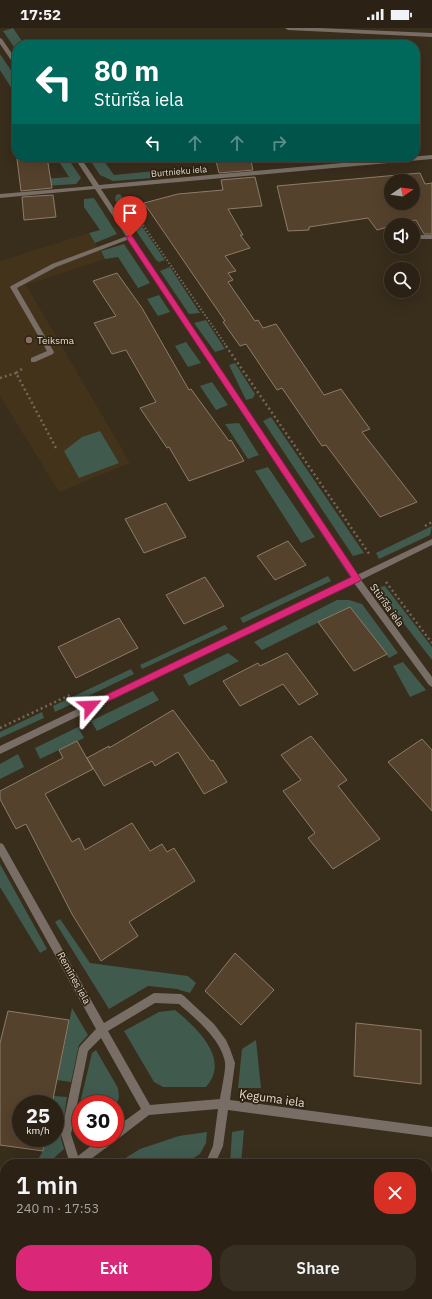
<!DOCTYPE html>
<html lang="en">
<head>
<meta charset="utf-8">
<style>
  :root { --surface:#2b2215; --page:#372f22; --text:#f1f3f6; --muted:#a6a4a0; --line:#473f34; --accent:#db2777 }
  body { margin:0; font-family:"IBM Plex Sans",sans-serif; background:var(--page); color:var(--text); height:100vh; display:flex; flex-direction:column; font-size:15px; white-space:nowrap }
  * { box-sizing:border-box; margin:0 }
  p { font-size:13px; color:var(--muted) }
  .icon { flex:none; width:22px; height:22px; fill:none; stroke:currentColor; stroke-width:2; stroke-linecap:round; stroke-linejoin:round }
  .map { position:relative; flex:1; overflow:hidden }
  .sheet { position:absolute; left:0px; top:1131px; width:432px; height:140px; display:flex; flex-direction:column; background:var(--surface); border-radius:16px 16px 0 0; box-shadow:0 4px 16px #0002,0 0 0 1px var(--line) }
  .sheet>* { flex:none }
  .hud { position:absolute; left:12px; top:12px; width:408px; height:122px; border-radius:16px; box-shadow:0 4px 16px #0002,0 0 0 1px var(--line); background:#00695c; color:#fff; overflow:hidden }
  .needle { width:26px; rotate:77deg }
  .tools { position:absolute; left:384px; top:146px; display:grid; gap:8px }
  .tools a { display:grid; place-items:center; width:36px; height:36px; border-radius:50%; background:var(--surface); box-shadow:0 4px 16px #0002,0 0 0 1px var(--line); font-size:20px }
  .speed { position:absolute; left:12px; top:1067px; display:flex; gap:8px; font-size:20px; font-weight:700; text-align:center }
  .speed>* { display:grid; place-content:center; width:52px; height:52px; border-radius:50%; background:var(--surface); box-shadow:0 4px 16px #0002,0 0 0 1px var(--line); line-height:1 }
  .speed small { font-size:10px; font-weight:400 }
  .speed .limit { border:6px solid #d22; background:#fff; color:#111 }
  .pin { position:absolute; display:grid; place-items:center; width:34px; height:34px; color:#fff; margin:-41px -17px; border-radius:50% 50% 50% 0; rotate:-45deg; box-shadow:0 0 4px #0007 }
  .pin .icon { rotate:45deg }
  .me { position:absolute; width:44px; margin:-22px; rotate:64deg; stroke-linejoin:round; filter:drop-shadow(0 0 3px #0008) }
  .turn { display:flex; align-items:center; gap:14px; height:84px; padding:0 16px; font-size:18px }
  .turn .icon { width:52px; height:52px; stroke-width:2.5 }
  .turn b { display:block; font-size:28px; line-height:34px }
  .lanes { display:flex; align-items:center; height:38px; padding:0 16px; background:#0003; justify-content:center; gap:20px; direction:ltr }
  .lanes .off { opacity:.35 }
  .round { display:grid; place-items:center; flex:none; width:42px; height:42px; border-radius:16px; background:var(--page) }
  .head { display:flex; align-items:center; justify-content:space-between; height:68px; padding:0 16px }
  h1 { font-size:24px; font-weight:600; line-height:30px }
  .action { display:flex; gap:8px; margin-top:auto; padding:8px 16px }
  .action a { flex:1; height:46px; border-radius:16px; background:var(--accent); color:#fff; font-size:16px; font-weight:600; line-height:46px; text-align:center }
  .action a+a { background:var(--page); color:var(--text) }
  .status { display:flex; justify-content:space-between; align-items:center; height:28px; padding:0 20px; background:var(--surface); direction:ltr }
  .status svg { height:11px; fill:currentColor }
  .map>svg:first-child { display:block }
</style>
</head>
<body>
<div class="status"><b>17:52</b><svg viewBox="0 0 49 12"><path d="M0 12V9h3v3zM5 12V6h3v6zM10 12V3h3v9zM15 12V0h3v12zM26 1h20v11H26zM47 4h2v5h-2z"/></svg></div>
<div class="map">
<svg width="432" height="1271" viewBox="0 0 432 1271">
  <rect width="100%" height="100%" fill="#392d1c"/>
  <!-- built -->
  <path fill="#43331b" d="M89,205L105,231L26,257L130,435L59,464L0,368V233Z"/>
  <!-- green -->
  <path fill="#405a4e" d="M13,0L24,16L14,19L3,3Z
    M0,26L17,51V69L0,42Z
    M56,129H67L81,150L76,156L44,158L43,151L69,149Z
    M88,129H101L114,147L176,141L178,148L113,153L100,147Z
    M120,166L165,232L159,234L156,232L115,172L116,167Z
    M94,170L117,206L95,215L89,205L100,202L84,179V171Z
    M124,216L150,255L138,260L118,229L105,231L101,223Z
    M170,239L200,285L189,286L160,243Z
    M159,267L170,284L158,288L147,271Z
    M206,292L225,321L215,324L194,295Z
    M186,314L201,335L188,339L175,318Z
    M235,335L255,366L253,370L246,372L229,337Z
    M212,354L228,377L216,382L200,358Z
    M271,389L364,525L353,528L263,393Z
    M239,395L259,427L248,431L225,396Z
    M100,403L119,435L79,450L64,423L82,409Z
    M268,439L315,509L301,515L255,443Z
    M432,498L430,507L379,531L376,525Z
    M328,548L331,553L243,595L240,590Z
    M385,558L432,619V632L380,565V559Z
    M337,572H349L362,576L398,625L389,630L350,579L262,622L254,614Z
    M225,597L228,601L142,641L140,637Z
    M228,625L239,633L189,658L183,647Z
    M403,634L426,662L410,669L393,638Z
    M131,641L134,646L55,684L53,678Z
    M153,663L159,672L97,703L91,693Z
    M42,684L44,690L0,710V704Z
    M78,699L84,710L40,731L35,720Z
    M18,726L24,739L0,751V736Z
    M0,836L47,921L40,925L0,859Z
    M60,891L90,935L188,948L196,955L190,965L177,961L148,958L109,981L55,894Z
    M72,980L88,1007L79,1017L71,1054L57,1052Z
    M175,982C197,1000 231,1031 206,1059H163L154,1054L124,1003L159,984Z
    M256,1012L261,1060H238L242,1021Z
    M96,1022L118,1060L119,1070L115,1078V1076H81V1106L77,1109L73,1104L92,1025Z
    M54,1068L67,1069L61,1110L64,1121L47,1136H35L43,1123L45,1110H55V1076H52Z
    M244,1102L241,1136H230L232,1104Z
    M207,1104L206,1115L200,1126L184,1136H116L140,1121L179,1108Z"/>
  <!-- building -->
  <path fill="#55422d" stroke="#8d7c6a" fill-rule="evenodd" d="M32,129H47L52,160L21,163L17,131Z
    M215,129H250L253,142L219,145Z
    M420,145L425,156L432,155V206H424L416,192L391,197V198L377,202L368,190L309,199V202L288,203L277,158ZM391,153H413V175H391Z
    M255,149L262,178L228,181L243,207H240L250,220L225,228L236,243L228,245L233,252L228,254L255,293L258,292L263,300L276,296L324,367L341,361L370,401L362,404L417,474L380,489L326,417L322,418L282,360L277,362L246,316L240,318L223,294L225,293L144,175L178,166L223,162L221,152Z
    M53,167L56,189L24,192L22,169Z
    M117,245L142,280L189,362L191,361L229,413L231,412L244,433L189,453L169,419L167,420L140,380L156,374L126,322L112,326L94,295L116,288L93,253Z
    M166,475L186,509L144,525L125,491Z
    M288,513L306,537L275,552L257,528Z
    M205,549L224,578L184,596L166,567Z
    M350,579L387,626L354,643L318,594Z
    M119,590L138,620L76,650L58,619Z
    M287,625L318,666L299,677L283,656L240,678L223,653L258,635L260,638Z
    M173,682L211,733L213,732L227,754L204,766L178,724L155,738L152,733L104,758L87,730L109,718V720Z
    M311,708L347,752L338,758L380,811L333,841L308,810L315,805L283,763L301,752L281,727Z
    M422,711L432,722V783L388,734Z
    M77,713L93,741L45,766L72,814L79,810L85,822L132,795L150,823L162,816L167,824L174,820L195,853L129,894L138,908L101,933L72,886L26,796L16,801L0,771V763L63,730L59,722Z
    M235,925L274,962L241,997L205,963Z
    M8,983L69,992L52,1076H21V1110H45L43,1123L0,1117V1015Z
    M356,995L421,1002V1056L354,1048Z"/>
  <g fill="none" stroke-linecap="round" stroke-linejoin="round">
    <!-- path-far1 -->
    <path stroke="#736859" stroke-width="2" stroke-dasharray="1.5 2" stroke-linecap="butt" d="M143,197L227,319"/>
    <!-- path -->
    <path stroke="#736859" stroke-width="2.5" stroke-dasharray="2 3" stroke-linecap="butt" d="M226,318L370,527
      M22,341L16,345L56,420
      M0,350L16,345
      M425,498L432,494
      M386,554L432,615
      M0,700L72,666"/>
    <!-- service -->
    <path fill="#786e65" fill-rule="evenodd" d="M413,205L420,207H432V211H420L413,209Z
      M130,207L132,208V210L56,239L17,260L54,324L53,326L35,334H31V330L47,323L10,259L11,258L52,236Z
      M0,1184L5,1187V1202L0,1199Z"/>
    <!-- minor -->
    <path fill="#786e65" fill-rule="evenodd" d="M285,0H319L432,5V9L288,2Z
      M0,10L2,11L17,33V39L15,38L0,16Z
      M432,127V131L101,161L357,547L432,511V517L361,552L432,649V659L429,657L354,555L0,726V718L351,550L95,161L0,170V166L93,158L74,129H80L99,157Z
      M0,815L3,816L104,995L154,965L181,966L184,968L214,996L226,1012L230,1021L235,1035L230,1072L432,1099V1109L228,1082L223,1118L215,1136H205L213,1118L218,1081L149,1087L119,1110L115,1111L114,1114L84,1136H70L61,1106L79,1020L81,1017L96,1001L0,828ZM155,975L179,976C195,990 221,1011 225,1034C226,1043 221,1062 220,1071L150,1077L108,1003ZM101,1010L141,1081L115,1100V1110H101L78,1128L71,1106L88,1023Z
      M5,1195V1207L0,1209V1197Z"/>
  </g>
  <!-- route -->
  <path fill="#db2777" stroke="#8e194d" d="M130,207L132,208L361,551L360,553L90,682L87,681L86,678L87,676L351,549L127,211L126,209Z"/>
  <!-- markers -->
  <circle fill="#8d6e63" stroke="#2f2312" stroke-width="1.5" cx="29" cy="312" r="4"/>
  <g text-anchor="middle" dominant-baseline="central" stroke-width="3.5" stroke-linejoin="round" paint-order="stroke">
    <!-- far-street labels -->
    <g font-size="9" fill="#e4dcd1" stroke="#2f2312">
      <text transform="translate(179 143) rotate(-5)">Burtnieku iela</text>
    </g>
    <!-- poi labels -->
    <g font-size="10" fill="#e4dcd1" stroke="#2f2312" text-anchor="start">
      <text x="37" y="312">Teiksma</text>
    </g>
    <!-- street labels -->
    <g font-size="10" fill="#e4dcd1" stroke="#2f2312">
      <text transform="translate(387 577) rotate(54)">Stūrīša iela</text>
      <text transform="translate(74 950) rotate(61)">Remīnes iela</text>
    </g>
    <!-- near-street labels -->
    <g font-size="12" fill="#e4dcd1" stroke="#2f2312">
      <text transform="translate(272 1070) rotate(8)">Ķeguma iela</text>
    </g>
  </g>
</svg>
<div class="tools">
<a><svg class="needle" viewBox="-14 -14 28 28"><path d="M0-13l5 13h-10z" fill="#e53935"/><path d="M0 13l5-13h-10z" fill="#a6a4a0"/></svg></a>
<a><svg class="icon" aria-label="sound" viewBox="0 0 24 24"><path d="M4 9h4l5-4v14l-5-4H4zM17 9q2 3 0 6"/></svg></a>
<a><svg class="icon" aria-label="search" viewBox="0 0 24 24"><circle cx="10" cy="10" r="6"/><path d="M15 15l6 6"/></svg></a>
</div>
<div class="speed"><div>25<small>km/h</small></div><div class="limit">30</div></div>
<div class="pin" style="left:130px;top:209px;background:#d93025"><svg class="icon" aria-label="arrive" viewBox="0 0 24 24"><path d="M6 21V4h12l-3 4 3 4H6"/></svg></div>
<svg class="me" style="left:90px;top:678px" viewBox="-20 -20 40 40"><path d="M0-17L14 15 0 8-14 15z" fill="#db2777" stroke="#fff" stroke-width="4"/></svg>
<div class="hud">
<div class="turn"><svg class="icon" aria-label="left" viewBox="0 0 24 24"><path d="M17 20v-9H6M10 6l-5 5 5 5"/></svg><div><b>80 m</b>Stūrīša iela</div></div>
<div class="lanes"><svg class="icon" aria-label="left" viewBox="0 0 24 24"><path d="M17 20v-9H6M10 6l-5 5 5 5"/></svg><svg class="icon off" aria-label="ahead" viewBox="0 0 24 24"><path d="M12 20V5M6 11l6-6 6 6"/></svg><svg class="icon off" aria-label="ahead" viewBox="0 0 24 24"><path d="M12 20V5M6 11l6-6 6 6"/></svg><svg class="icon off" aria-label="right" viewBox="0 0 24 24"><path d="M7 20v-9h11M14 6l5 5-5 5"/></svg></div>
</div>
<section class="sheet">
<div class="head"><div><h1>1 min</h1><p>240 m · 17:53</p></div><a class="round" style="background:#d93025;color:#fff"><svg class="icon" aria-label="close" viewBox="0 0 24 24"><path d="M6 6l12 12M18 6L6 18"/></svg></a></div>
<div class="action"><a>Exit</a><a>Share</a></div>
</section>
</div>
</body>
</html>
